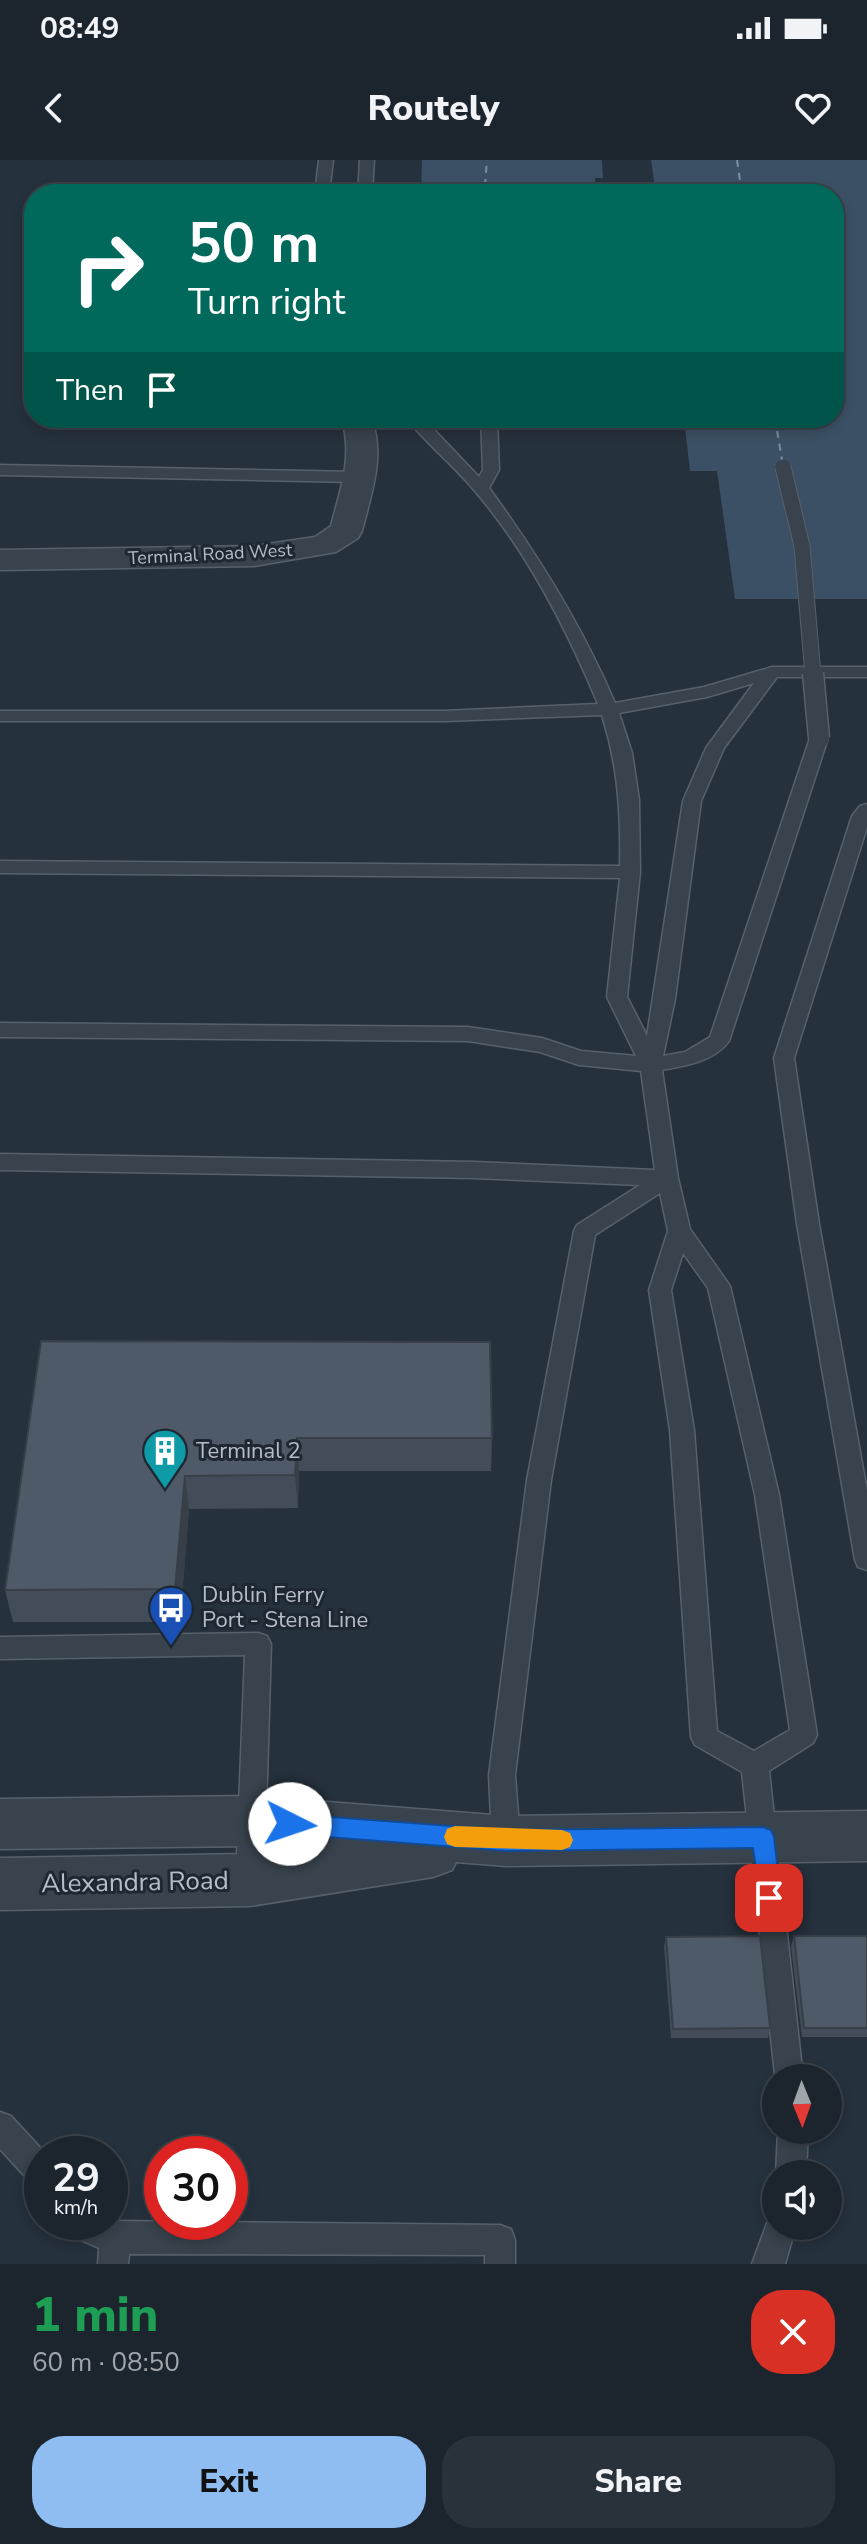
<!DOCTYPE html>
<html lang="en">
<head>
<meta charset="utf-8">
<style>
  :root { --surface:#1c252e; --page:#29313a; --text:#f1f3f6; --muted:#a0a5aa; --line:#3a424a; --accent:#8fbdf2 }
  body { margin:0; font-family:"Nunito Sans",sans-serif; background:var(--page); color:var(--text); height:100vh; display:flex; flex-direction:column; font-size:30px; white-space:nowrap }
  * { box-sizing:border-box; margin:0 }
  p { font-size:26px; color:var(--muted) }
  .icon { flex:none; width:44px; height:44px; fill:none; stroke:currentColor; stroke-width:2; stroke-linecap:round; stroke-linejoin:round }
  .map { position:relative; height:2104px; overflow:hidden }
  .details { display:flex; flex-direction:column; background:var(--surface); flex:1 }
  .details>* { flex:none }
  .hud { position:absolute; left:24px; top:24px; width:820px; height:244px; border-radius:32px; box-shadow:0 4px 12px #0003,0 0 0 2px var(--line); background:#00695c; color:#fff; overflow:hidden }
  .needle { width:52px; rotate:179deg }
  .controls { position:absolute; left:762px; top:1904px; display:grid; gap:16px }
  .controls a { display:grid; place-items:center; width:80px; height:80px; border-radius:50%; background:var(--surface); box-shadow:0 4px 12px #0003,0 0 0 2px var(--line); font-size:40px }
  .speed { position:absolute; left:24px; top:1976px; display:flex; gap:16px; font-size:40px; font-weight:700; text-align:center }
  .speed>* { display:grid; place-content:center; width:104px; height:104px; border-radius:50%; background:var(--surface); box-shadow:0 4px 12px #0003,0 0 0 2px var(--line); line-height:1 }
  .speed small { font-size:20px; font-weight:400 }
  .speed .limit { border:12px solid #d22; background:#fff; color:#111 }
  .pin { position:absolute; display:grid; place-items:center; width:68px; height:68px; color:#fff; margin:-34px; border-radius:16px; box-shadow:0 4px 12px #0006 }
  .me { position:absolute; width:88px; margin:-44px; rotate:94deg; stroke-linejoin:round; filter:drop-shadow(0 0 6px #0008) }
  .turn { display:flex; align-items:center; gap:28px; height:168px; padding:0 32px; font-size:36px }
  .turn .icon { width:104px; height:104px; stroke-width:2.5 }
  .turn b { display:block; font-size:56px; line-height:68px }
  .then { display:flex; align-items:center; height:76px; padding:0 32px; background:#0003; gap:16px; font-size:30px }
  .round { display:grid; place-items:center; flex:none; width:84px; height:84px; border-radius:32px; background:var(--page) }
  .headline { display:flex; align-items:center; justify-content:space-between; height:136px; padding:0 32px }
  h1 { font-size:48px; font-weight:800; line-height:60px; color:#1e9e55 }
  .primary-button { display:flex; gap:16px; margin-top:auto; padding:16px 32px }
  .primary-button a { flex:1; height:92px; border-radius:32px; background:var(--accent); color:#111; font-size:32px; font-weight:800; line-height:92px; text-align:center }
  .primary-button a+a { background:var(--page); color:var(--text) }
  .status { display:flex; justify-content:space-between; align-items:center; height:56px; padding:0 40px; background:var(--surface); direction:ltr }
  .status svg { height:22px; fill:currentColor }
  header { display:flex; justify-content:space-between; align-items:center; height:104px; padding:0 32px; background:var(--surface); font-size:36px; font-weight:800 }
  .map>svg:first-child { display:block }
</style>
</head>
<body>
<div class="status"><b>08:49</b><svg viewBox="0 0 49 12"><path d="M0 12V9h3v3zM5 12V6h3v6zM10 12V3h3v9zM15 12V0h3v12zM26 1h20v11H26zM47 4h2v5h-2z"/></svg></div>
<header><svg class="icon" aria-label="back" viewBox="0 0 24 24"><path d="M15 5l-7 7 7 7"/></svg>Routely<svg class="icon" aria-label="heart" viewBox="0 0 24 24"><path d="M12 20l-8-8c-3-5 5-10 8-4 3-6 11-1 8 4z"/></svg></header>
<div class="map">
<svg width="867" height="2104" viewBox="0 0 867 2104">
  <rect width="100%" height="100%" fill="#25313d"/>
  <!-- water -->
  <path fill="#3c5065" d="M422,0H602L603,18H595L596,34H421Z
    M651,0H867V439H735L717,311H690L684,258H834V34H656Z"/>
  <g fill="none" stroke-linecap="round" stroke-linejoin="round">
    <!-- ferry -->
    <path stroke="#7790aa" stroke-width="2" stroke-dasharray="7 6" stroke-linecap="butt" d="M737,0L742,34
      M485,26L487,0
      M775,258L782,300"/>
    <!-- lane casing -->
    <g stroke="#57616b" stroke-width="3">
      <path id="lane" d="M319,0H333L329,34H315Z
        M360,0H374L372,34H358Z
        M485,27L490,28L492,34H478L480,28Z
        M406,258H423L479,317L483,310L481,258H497L499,310L489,328C538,395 582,466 615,543L704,527L772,507H867V517H777L724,588L701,641L675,839L663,896L685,892L710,877L810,578L819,573L828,578L729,881C715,901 685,906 662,910L678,1018L690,1069L730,1126L779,1335L817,1575L813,1583L769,1611L803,1918H776V1924L742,1612L695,1585L691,1577L670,1270L649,1130L668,1071L660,1033L595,1075L551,1320L515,1615L520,1681L516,1690L506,1694L496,1690L492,1681L489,1615L527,1320L574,1071L577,1065L640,1025L475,1018L0,1010V994L475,1002L655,1010L641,911L579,905L540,892L468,881L0,877V863L468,867L542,878L581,891L636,896L607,837L620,718L0,713V701L620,706C621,652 618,606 602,555L445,561H0V551H445L598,544C567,470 527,391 474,330C453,305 427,284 406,258ZM754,523L706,588L683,641L647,876L627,837L640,712L639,640L632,593L619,553L707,537ZM683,1093L708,1128L755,1335L790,1570L754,1591L717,1571L694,1270L671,1130Z
        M0,305L358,312L366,317L358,322L0,315Z
        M867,644V667L794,898L819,1064L867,1331V1410L858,1407L855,1400L797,1064L774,898L852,656L860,646Z
        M258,1473L267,1476L271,1484L264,1720L260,1729L250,1733L240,1729L236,1720L245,1495L0,1499V1477Z
        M0,1952L11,1956L46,1994H42V2027L31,2023L0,1989Z
        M778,1970H808L806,2014H776Z
        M776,2053V2066H796L785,2104H752L770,2055Z
        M110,2061L500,2065L511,2069L515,2080V2104H485V2095L129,2094L128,2104H98L99,2088L83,2081L72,2062Z"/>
    </g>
    <!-- street casing -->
    <g stroke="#57616b" stroke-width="3">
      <path id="street" d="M341,258H371C386,295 371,334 362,371L358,378L336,392L254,406L0,410V390L254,386L315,377L331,366C340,330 354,294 341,258Z
        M252,1636L506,1656L867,1651V1701L506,1706L456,1702L452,1710L433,1717L250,1746L0,1750V1698L250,1694L287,1689L252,1686L0,1689V1639Z"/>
    </g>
    <!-- lane -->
    <use href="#lane" fill="#39434d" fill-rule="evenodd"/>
    <!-- street -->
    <use href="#street" fill="#39434d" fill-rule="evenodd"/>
    <!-- lane-bridge-far1 casing -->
    <g stroke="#57616b" stroke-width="17" stroke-linecap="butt">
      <path id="lane-bridge-far1" d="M783,307L802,386L813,515"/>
    </g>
    <!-- lane-bridge casing -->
    <g stroke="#57616b" stroke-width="23" stroke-linecap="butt">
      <path id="lane-bridge" d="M813,513L819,578"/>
    </g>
    <!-- lane-bridge-far1 -->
    <use href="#lane-bridge-far1" stroke="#39434d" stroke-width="15"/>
    <!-- lane-bridge -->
    <use href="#lane-bridge" stroke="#39434d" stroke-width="20"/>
  </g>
  <!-- wall -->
  <path fill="#434d59" d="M41,1181L492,1278L491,1311H299L298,1348L189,1349L180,1462H13L5,1430Z
    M794,1776H867V1877H802L791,1786Z
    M666,1777L770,1868L768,1878H671L664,1786Z"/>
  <!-- shaded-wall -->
  <path fill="#373f48" d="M297,1278L299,1311L298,1348L295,1315Z
    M185,1316L189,1349L180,1462L175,1429Z"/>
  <!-- building -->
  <path fill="#4e5a67" stroke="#373f48" stroke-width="2" d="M41,1181L490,1182L492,1278H297L295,1315L185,1316L175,1429L5,1430Z
    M760,1776L770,1868L673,1869L666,1777Z
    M794,1776H867V1868H804Z"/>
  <!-- route -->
  <path fill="#1a73e8" stroke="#114b97" stroke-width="2" d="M290,1654L506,1670L763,1667L771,1670L774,1677L781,1738L778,1745L769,1748L761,1745L753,1688L506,1691L290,1674L282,1671L279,1664L282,1657Z"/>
  <!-- slow -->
  <path fill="#f59e0b" d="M455,1666L562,1670L570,1673L573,1680L570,1687L562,1690L455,1687L447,1684L444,1677L447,1669Z"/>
  <!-- icons -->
  <defs>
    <g id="building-pin" transform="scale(2.3)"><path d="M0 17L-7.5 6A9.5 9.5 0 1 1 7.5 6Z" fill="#0f9aa8" stroke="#1e2832"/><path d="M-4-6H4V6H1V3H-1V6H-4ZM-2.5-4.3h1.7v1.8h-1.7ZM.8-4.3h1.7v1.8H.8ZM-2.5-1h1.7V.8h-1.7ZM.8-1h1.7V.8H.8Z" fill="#fff"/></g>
    <g id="bus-pin" transform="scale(2.3)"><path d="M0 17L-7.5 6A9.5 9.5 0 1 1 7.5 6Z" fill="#1a4fb4" stroke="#1e2832"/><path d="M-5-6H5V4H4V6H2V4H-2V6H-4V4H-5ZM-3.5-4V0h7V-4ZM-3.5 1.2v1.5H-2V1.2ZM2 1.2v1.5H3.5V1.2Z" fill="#fff"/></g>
  </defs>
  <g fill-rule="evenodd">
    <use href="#building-pin" x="165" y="1291"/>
    <use href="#bus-pin" x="171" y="1448"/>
  </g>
  <g text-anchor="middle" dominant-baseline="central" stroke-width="6" stroke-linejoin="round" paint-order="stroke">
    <!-- far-street labels -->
    <g font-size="18" fill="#b5bec8" stroke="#1e2832">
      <text transform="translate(210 394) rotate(-3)">Terminal Road West</text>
    </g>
    <!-- poi labels -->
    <g font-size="22" fill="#b5bec8" stroke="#1e2832" text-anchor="start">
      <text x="196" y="1291">Terminal 2</text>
      <text x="202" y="1435">Dublin Ferry<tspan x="202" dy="25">Port - Stena Line</tspan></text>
    </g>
    <!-- near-street labels -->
    <g font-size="26" fill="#b5bec8" stroke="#1e2832">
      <text transform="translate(135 1722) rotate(-1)">Alexandra Road</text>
    </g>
  </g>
</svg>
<div class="controls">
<a><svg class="needle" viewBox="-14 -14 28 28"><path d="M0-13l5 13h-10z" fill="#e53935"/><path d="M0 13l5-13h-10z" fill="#a0a5aa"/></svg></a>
<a><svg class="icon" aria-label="sound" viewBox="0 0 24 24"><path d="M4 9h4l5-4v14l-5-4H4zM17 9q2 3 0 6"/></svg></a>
</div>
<div class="speed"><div>29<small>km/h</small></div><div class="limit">30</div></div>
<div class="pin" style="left:769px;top:1738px;background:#d93025"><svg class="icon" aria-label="arrive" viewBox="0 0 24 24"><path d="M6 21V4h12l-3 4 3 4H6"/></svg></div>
<svg class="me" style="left:290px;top:1664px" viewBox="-20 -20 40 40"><circle r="19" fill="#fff"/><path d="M0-13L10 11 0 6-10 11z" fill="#1a73e8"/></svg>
<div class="hud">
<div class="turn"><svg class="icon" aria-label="right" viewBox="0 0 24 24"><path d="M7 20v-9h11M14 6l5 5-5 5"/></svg><div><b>50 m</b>Turn right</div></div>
<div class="then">Then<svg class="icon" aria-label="arrive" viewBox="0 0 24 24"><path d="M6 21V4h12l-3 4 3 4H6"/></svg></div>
</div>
</div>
<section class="details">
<div class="headline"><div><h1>1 min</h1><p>60 m · 08:50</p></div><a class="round" style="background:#d93025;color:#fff"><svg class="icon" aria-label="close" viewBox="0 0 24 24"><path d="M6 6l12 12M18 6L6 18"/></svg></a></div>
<div class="primary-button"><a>Exit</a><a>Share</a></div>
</section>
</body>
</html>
